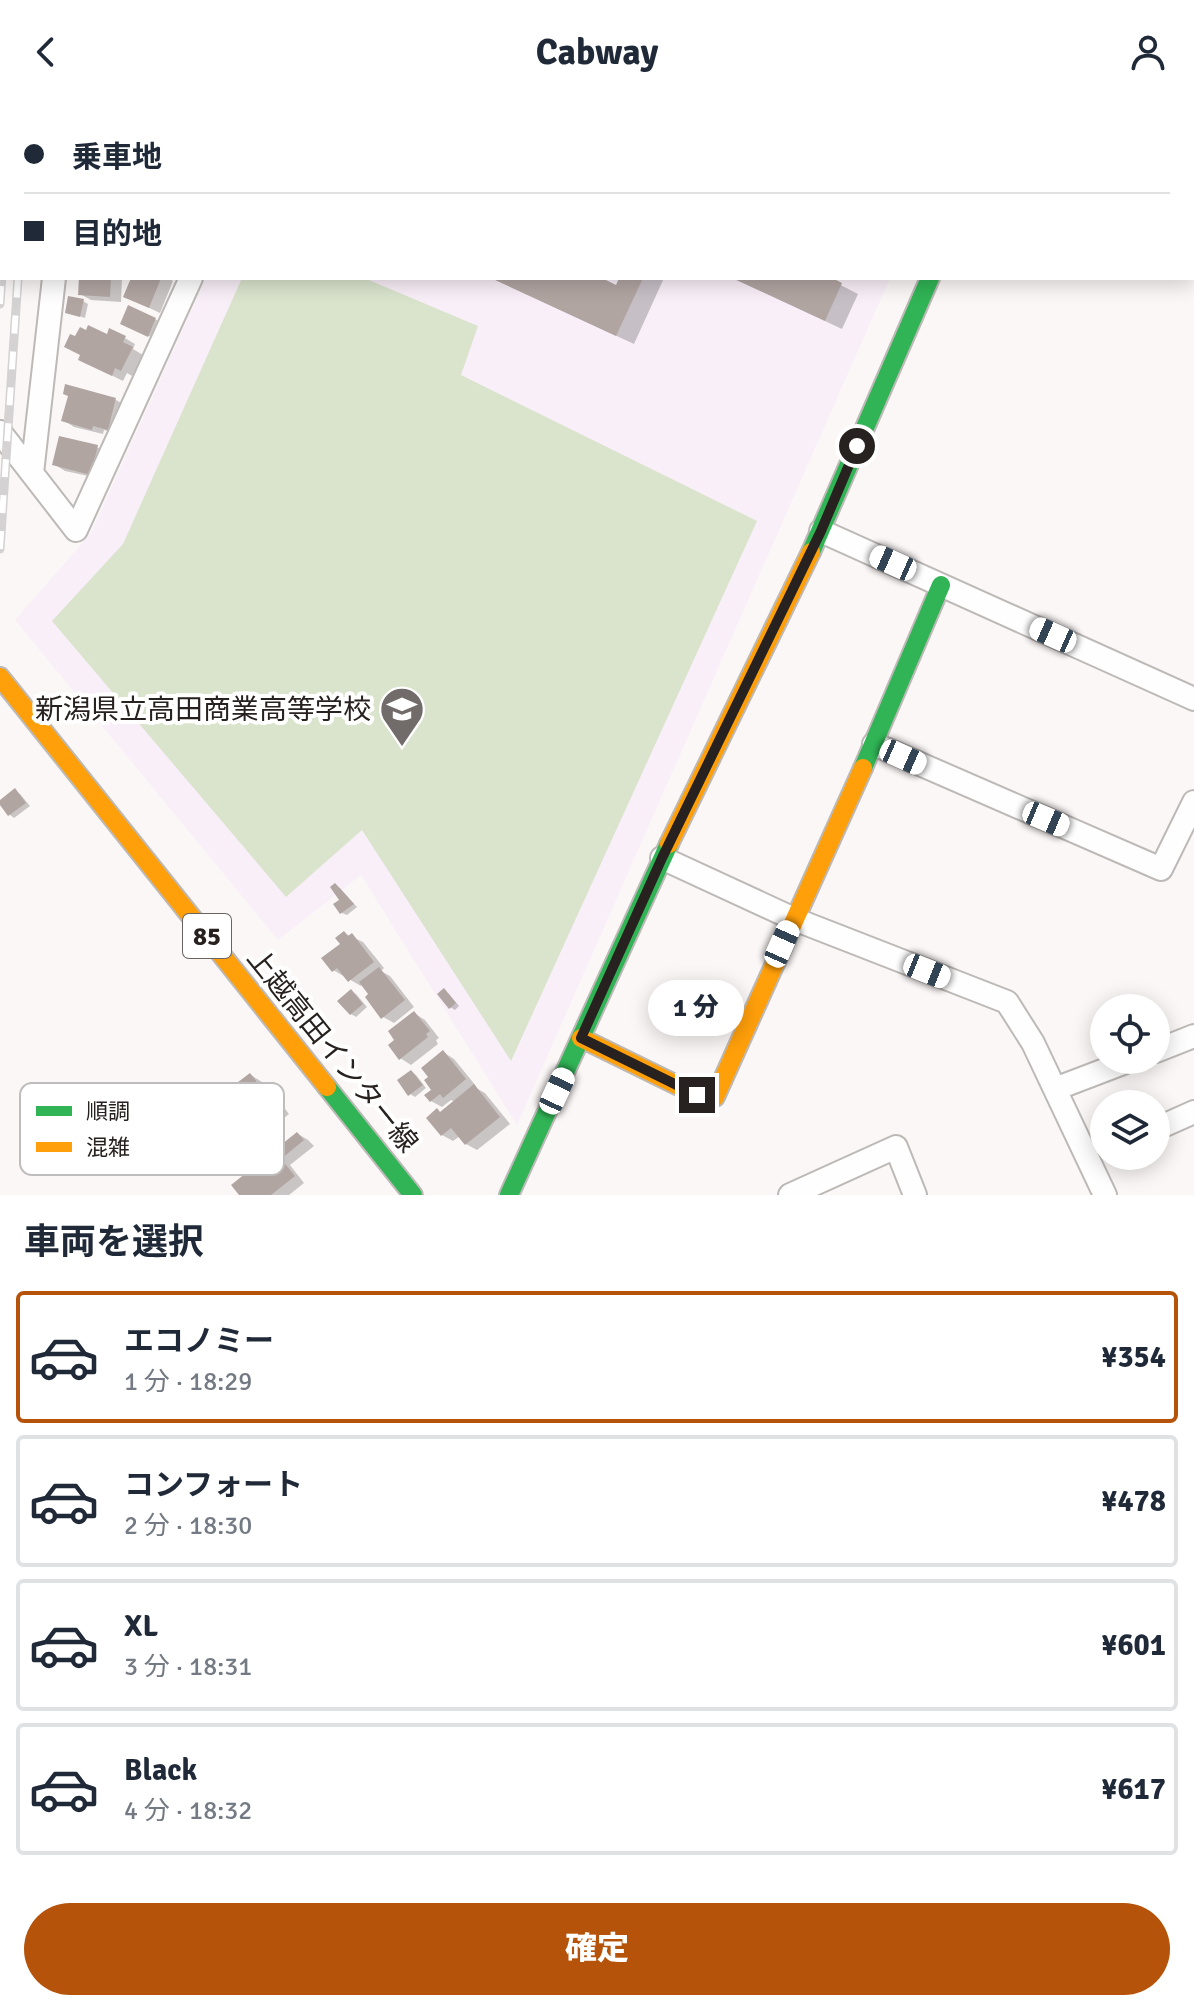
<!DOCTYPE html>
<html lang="ja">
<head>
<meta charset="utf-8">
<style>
  :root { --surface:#fff; --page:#f6f6f7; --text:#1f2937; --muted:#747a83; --line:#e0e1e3; --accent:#b45309 }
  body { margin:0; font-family:Signika,"Noto Sans JP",sans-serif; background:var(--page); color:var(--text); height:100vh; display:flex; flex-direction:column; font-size:30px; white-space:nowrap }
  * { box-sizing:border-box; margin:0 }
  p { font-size:26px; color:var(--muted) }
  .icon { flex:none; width:44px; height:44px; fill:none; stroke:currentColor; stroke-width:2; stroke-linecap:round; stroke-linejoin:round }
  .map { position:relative; height:1091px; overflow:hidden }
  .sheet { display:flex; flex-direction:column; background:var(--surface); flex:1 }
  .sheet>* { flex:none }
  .hud { position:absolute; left:0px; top:0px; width:1194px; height:176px; box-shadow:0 4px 20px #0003; display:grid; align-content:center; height:176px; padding:0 24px; background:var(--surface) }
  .buttons { position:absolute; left:1090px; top:890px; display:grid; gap:16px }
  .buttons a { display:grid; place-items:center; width:80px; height:80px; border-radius:50%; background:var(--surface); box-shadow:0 4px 20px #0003; font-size:40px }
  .end { position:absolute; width:36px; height:36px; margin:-18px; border:10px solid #27211f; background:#fff; box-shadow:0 0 0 4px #fff }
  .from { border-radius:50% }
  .bubble { position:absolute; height:56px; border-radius:28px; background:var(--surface); box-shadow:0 4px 20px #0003; font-size:26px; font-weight:800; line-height:56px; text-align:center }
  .car { position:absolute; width:24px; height:48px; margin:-24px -12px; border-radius:10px; box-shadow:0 0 6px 2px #0007; background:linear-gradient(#fff 24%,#345 0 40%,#fff 0 76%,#345 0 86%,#fff 0) }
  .hud b { display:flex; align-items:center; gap:28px; height:76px; font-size:30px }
  .hud b+b { border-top:2px solid var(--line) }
  .hud i { width:20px; height:20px; background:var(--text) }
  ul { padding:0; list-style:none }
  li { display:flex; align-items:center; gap:24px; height:132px; margin:0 16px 12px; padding:0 8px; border:4px solid var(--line); border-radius:8px }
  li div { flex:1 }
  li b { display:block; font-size:30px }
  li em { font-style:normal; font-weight:800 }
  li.on { border-color:var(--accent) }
  li>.icon { width:72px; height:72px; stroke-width:1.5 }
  h2 { padding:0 24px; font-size:36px; line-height:96px }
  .primary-button { display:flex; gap:16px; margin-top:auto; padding:16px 24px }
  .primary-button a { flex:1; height:92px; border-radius:48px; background:var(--accent); color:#fff; font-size:32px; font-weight:800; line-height:92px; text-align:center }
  header { display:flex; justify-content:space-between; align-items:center; height:104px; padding:0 24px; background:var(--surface); font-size:36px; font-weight:800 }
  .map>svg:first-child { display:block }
  .education { fill:#f9eff8 }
  .green { fill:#dae4cd }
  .shadow { fill:#0003 }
  .building { fill:#b1a5a2 }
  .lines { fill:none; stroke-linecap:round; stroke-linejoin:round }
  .street-casing { stroke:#bdb9b7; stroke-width:26 }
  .fast-casing { stroke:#bdb9b7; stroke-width:22 }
  .slow-casing { stroke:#bdb9b7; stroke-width:22 }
  .street { stroke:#fefefe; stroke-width:22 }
  .fast { stroke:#30b455; stroke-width:18 }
  .slow { stroke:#ff9f0a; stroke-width:18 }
  .rail-casing { stroke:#d4d2d2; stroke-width:9 }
  .rail { stroke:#fff; stroke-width:6; stroke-dasharray:18; stroke-linecap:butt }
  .route { stroke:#27211f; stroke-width:10 }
  .labels { text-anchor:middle; stroke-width:8; stroke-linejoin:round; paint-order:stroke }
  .shield { fill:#fff; stroke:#686462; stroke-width:2 }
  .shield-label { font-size:26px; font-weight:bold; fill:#27211f }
  .poi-label { font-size:28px; fill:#27211f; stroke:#fff; text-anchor:end }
  .street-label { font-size:28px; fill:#27211f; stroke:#fff }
  .key { fill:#fff; stroke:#bebcbc; stroke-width:2 }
  .key-label { font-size:22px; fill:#27211f }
</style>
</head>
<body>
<header><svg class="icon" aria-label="back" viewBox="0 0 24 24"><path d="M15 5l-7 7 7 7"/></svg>Cabway<svg class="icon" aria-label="person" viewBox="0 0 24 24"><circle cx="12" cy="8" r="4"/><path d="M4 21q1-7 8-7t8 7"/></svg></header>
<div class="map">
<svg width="1194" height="1091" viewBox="0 0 1194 1091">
  <rect width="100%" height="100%" fill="#fbf7f6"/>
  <path class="education" d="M284 0H967L966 2H284Z
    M206 174H890L517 1021 361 771 278 836 15 516 91 429Z"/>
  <path class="green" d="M242 174H364L478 222 461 271 757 417 511 957 362 726 286 793 52 517 123 440Z"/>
  <path class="shadow" d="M83 0H148V2H83Z
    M395 0H460L465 2H394Z
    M648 0H758L762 2H653Z
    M81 174H122L121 198 91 196 80 190Z
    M133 174H168L173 177 160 209 126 193Z
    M491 174H597L617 183 622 174H664L634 240Z
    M733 174H827L858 190 842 225Z
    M83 197 88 200 85 214 67 208Z
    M155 215 160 218 153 234 127 222Z
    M107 233 125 234 135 240 133 245 143 251 132 272 127 269 123 277 91 261Z
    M67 282 116 296 127 302 119 330 104 326 103 330 74 323 63 316 70 292Z
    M97 343 108 350 102 375 65 367 54 360Z
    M15 687 20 690 30 702 14 714 10 711 0 698Z
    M335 781 340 784 357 803 347 811 342 809V796Z
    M344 829 363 838 384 864 381 867 390 872 414 903 394 919 383 913 371 890 363 880 361 882 333 866 343 840Z
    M444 887 449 890 459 902 455 906 450 903Z
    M352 888 356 890 367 903 356 913 351 910Z
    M414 909 425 916 439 934 436 936 438 940 411 961 400 954Z
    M443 948 454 955 476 982 474 983 485 989 510 1020 477 1046 466 1040 460 1032 453 1037 442 1031V1009L455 998 451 996 442 1003 431 997Z
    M412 968 416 971 426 984 415 993 410 990Z
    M251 971 267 981 289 1010 269 1026 272 1029 262 1037 256 1033 238 1047 221 1038Z
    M298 1030 308 1036 314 1042 290 1061 304 1079 289 1091H240Z"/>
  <path class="building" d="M79 174H111L110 193 78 191Z
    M131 174H161L149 204 123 193Z
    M491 174H602L616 181 619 174H643L616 232Z
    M732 174H832L842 179 825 217Z
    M68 192 84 195 80 213 65 209Z
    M128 201 156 214 148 233 120 220Z
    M88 221 107 230 109 224 126 232 123 238 133 243 121 267 115 264 112 272 78 256 80 251 64 243 70 230 75 232 80 223 86 226Z
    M65 280 116 294 108 326 93 322 92 326 61 317 68 292 63 290Z
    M59 332 98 341 91 371 52 361Z
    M15 684 26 699 8 712 0 701V696Z
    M335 779 354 800 340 810 333 800 339 796 330 783Z
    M344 827 348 832 352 829 374 858 348 878 337 864 332 868 321 854 340 840 335 834Z
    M379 863 405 896 381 915 365 893 368 890 359 878Z
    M444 884 456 899 449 905 437 890Z
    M351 885 363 900 350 911 337 897Z
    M414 907 430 927 426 930 428 933 399 956 388 941 394 936 388 927Z
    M443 946 466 975 443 994 440 990 430 998 424 991 431 986 424 976 428 973 421 964Z
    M411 966 423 981 408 992 397 976Z
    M250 969 274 1000 254 1016 256 1019 244 1029 240 1024 220 1039 197 1009Z
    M474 980 500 1013 465 1041 451 1024 441 1032 426 1014 437 1004 440 1008Z
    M297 1028 304 1036 281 1055 295 1072 271 1091H239L231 1081Z"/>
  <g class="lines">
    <g class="street-casing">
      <path id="street" d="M70 2V0
        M269 2 270 0
        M1004 2 1005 0
        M0 328 76 426 191 174
        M32 369 54 174
        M821 427 1194 595
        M874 640 1161 765 1194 698
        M662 754 794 815 1007 898 1033 939 1105 1091
        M1156 947 1194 932
        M1055 985 1131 956
        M1156 1025 1194 1008
        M790 1091 896 1043 915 1091"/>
    </g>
    <g class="fast-casing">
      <path id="fast" d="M811 448 930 174
        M863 664 941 481
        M327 983 413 1091
        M509 1091 669 740"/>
    </g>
    <g class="slow-casing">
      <path id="slow" d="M0 573 327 983
        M669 740 811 448
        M581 934 697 991 715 993 863 664"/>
    </g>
    <use href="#street" class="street"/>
    <use href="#fast" class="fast"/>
    <use href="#slow" class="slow"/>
    <g class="rail-casing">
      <path id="rail" d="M13 2V0
        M29 2V0
        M0 200 2 170
        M0 445 18 174"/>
    </g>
    <use href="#rail" class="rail"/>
  </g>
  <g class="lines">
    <path class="route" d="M697 991 581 934 662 754 821 427 857 342"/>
  </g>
  <defs>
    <g id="school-pin" transform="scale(2.3)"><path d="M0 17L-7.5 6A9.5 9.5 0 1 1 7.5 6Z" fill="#716c6a" stroke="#fff"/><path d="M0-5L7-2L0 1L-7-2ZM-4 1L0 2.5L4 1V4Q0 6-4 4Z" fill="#fff"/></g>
  </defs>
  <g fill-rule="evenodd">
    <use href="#school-pin" x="402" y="605"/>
  </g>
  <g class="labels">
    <rect class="shield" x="183" y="810" width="48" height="44" rx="6"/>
    <g class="shield-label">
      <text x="207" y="841">85</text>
    </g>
    <g class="poi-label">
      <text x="371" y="615">新潟県立高田商業高等学校</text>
    </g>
    <g class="street-label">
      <text transform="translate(333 946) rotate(51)" y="10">上越高田インター線</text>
    </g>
  </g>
  <rect x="20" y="979" width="264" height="92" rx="12" class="key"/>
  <rect x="36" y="1002" width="36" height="10" fill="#30b455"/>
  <rect x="36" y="1038" width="36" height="10" fill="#ff9f0a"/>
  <g class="key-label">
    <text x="86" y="1015">順調</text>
    <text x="86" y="1051">混雑</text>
  </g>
</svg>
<div class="buttons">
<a><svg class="icon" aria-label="locate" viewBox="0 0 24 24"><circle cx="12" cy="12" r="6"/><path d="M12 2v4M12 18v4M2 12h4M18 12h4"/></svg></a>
<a><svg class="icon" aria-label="layers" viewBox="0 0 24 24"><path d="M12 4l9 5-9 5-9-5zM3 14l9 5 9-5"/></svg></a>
</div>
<i class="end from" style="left:857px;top:342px"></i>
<i class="end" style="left:697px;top:991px"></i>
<div class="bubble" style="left:648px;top:876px;width:96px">1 分</div>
<i class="car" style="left:893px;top:459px;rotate:294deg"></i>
<i class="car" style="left:1053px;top:531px;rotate:294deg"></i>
<i class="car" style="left:903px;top:653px;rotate:114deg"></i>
<i class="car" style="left:1046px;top:715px;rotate:113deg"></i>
<i class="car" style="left:782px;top:840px;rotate:24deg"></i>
<i class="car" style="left:927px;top:867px;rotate:112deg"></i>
<i class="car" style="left:557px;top:987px;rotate:25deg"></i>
<div class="hud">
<b><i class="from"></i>乗車地</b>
<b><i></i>目的地</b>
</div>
</div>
<section class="sheet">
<h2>車両を選択</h2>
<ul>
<li class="on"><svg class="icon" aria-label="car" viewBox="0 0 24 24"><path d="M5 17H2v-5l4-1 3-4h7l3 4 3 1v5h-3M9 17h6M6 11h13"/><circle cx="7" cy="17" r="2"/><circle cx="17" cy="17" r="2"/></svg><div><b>エコノミー</b><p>1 分 · 18:29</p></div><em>¥354</em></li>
<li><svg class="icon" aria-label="car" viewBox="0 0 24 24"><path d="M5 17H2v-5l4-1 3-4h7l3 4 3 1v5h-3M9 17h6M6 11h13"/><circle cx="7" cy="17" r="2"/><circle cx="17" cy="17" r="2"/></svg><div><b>コンフォート</b><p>2 分 · 18:30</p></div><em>¥478</em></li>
<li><svg class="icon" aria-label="car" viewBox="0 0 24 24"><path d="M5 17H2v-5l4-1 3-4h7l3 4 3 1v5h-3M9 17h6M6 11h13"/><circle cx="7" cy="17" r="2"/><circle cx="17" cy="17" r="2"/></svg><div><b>XL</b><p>3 分 · 18:31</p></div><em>¥601</em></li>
<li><svg class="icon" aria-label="car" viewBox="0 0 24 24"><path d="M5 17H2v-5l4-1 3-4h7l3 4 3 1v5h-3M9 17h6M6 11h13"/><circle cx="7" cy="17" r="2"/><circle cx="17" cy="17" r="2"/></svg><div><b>Black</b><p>4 分 · 18:32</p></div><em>¥617</em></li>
</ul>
<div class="primary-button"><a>確定</a></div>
</section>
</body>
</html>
